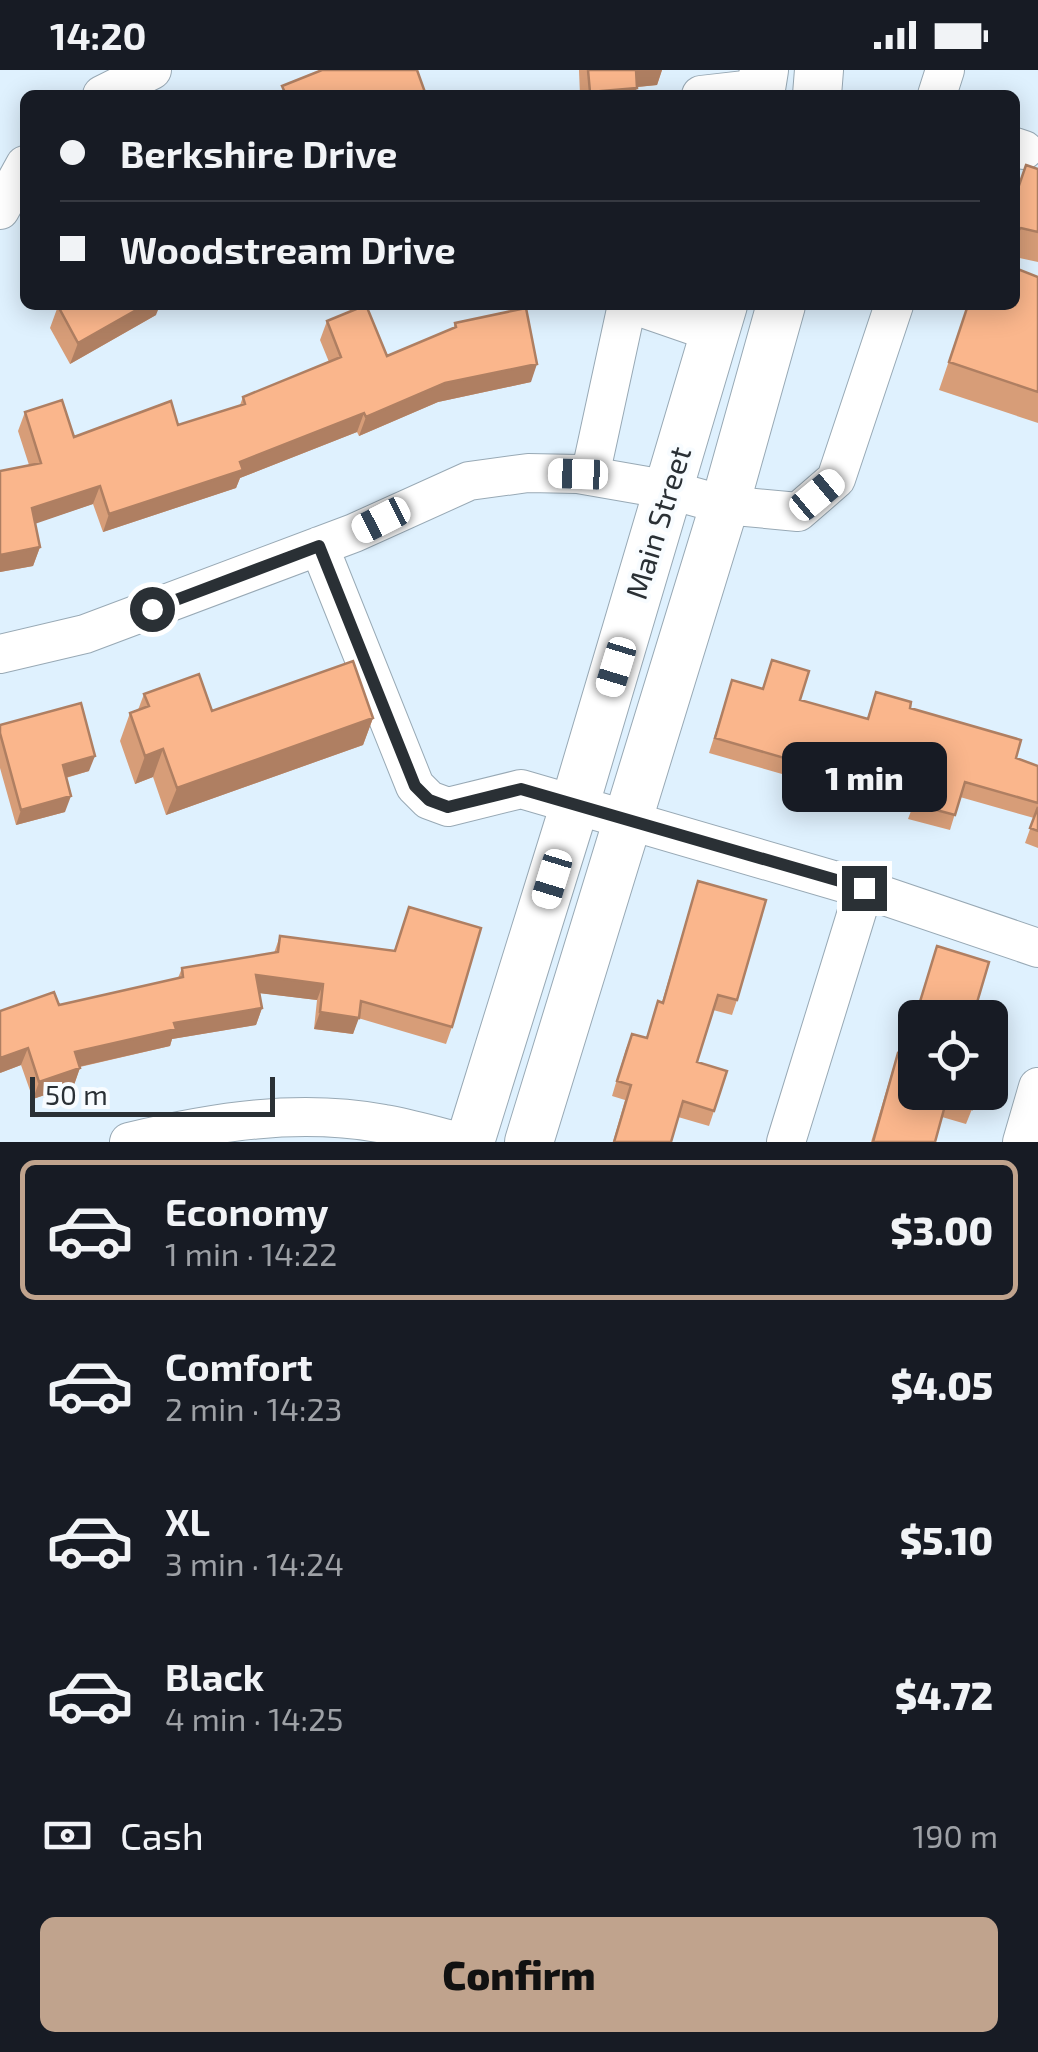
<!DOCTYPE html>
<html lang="en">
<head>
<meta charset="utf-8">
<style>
  :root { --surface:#171b24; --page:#242831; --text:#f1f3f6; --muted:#9ea1a6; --line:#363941; --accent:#c0a38d }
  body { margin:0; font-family:"Exo 2",sans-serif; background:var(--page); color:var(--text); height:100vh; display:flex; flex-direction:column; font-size:38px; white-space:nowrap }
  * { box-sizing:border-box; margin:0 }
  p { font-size:32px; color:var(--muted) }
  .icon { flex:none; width:55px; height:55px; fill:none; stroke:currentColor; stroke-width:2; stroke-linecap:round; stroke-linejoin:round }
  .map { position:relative; height:1072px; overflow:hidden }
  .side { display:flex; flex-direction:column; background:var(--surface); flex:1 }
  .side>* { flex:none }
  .banner { position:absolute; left:20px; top:20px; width:1000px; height:220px; border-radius:15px; box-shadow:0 5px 25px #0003; display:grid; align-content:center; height:220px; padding:0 40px; background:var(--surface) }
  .buttons { position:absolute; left:898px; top:930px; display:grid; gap:20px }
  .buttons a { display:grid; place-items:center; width:110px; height:110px; border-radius:15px; background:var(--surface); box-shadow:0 5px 25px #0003; font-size:50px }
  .scale { position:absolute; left:30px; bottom:25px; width:245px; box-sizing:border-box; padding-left:10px; border:5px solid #2a3035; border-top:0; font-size:28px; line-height:35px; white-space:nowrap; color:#2a3035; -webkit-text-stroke:8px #f8fcff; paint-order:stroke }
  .end { position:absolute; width:45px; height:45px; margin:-22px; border:12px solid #2a3035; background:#fff; box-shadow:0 0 0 5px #fff }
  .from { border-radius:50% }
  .bubble { position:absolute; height:70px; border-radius:15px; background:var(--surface); box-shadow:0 5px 25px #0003; font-size:32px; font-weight:800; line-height:70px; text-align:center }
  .car { position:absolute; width:30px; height:60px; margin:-30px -15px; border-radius:12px; box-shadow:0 0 8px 2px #0007; background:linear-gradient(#fff 24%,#345 0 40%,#fff 0 76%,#345 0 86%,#fff 0) }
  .banner b { display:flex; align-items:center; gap:35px; height:95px; font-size:38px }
  .banner b+b { border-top:2px solid var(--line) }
  .banner i { width:25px; height:25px; background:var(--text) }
  ul { padding:18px 0 0; list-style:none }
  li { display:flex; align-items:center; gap:30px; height:140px; margin:0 20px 15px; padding:0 20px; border:5px solid transparent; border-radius:15px }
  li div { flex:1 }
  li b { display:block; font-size:38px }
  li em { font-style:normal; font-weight:800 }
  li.current { border-color:var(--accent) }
  li>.icon { width:90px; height:90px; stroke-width:1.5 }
  .pay { display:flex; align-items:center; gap:25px; height:110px; padding:0 40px; font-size:38px }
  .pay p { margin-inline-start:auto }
  .cta { display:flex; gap:20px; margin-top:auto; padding:20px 40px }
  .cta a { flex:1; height:115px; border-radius:15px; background:var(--accent); color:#111; font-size:40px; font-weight:800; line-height:115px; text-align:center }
  .status { display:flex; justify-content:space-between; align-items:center; height:70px; padding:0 50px; background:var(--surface); direction:ltr }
  .status svg { height:28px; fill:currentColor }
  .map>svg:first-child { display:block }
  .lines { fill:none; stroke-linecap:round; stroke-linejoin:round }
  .minor-casing { stroke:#98a9b5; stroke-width:40 }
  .major-casing { stroke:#98a9b5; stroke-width:50 }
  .minor { stroke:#fff; stroke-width:38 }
  .major { stroke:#fff; stroke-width:48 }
  .wall { fill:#d79d78 }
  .shaded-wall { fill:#af7f62 }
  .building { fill:#fab68c; stroke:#af7f62; stroke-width:2.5 }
  .route { stroke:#2a3035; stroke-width:12 }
  .labels { text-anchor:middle; stroke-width:8; stroke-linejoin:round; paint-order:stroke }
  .street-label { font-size:30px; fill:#2a3035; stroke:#f8fcff }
</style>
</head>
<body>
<div class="status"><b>14:20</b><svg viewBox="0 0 49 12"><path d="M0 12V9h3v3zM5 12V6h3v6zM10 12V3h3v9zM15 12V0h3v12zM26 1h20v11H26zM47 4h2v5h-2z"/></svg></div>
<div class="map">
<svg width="1038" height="1072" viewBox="0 0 1038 1072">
  <rect width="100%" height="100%" fill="#dff1fe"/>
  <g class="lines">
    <g class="minor-casing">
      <path id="minor" d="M102 25 152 0
        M701 25 762 18
        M937 25 945 0
        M1015 77 1024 80
        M0 140 25 95
        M634 235 715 263
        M590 406 627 235
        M319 476 415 716 429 730 448 737 521 719 864 819 1038 878
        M0 584 85 564 354 463 469 411 528 403 578 404 670 420 724 435 798 442 836 409 894 235
        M129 1072C213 1052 298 1038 384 1054 409 1058 435 1066 460 1072
        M786 1072 864 819
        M1022 1072 1038 1017"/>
    </g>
    <g class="major-casing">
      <path id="major" d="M760 25 764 0
        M817 25 819 0
        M470 1072 575 734 723 235
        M529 1072 730 417 781 235"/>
    </g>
    <use href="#minor" class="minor"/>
    <use href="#major" class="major"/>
  </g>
  <path class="wall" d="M579 0H662L657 15 637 17 634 25H580Z
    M1026 95 1038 99V192L1015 187V124Z
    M1035 207H1038V353L939 320 968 235Z
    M58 236 156 245 70 294 50 258Z
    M327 251 387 286 453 259 455 253 531 312 438 332 359 366 357 362 240 408 236 418 103 462 93 434 35 453 40 477 33 496 0 502V401L29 395 18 361 25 342 74 367 178 355 240 335 243 327 329 292 320 270Z
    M772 590 800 630 867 649 876 622 1016 688 1038 696V778L1025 773 1034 748 960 727 950 760 908 749 911 741 709 683 732 610 762 619Z
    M144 624 212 641 373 648 363 675 166 745 153 707 135 714 120 671 130 643 138 640Z
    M0 655 89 701 66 708 65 742 16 755 0 698Z
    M698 811 737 930 732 945 713 940 697 992 714 1041 709 1056 678 1047 671 1072H613L625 1030 612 1026 626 979 632 964 646 968 662 932Z
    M409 837 452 957 446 974 358 948 353 964 314 959 317 930 260 923 262 938 256 955 172 969 170 976 80 997 74 1015 33 1029 21 995 0 1003 59 935 178 908 182 898 274 883 280 866 394 881Z
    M937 876 973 946 972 1039 966 1054 942 1047 935 1072H871L893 998 898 983 903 984Z"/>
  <path class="shaded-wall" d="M634 0H662L657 15 627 18Z
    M637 18 634 25H588L590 22Z
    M1021 158 1015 175V161Z
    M145 235H160L156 245 70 294 78 273Z
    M537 294 531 312 438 332 359 366 366 347 445 313Z
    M364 343 357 362 240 408 236 418 103 462 109 444Z
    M100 416 93 434 26 457 32 438Z
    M40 477 33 496 0 502V485Z
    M373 648 363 675 166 745 177 718Z
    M163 679 153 707 135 714 145 686Z
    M95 686 89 701 57 710 63 695Z
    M71 726 65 742 16 755 21 740Z
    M256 905 323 914 317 930 250 922Z
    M262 938 256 955 172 969 170 976 69 999 75 982 174 953Z
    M320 942 359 948 353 964 314 959Z
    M28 978 21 995 0 1003V988Z
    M80 998 74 1015 33 1029 39 1012Z"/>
  <path class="building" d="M322 0H417L426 25H286L282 16Z
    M588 0H636L637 18 590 22Z
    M1026 95 1038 99V162L1021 158 1015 161V127Z
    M1015 198 1038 207V322L949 292 968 235H1015Z
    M60 235H145L78 273 58 236Z
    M366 235 387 286 456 257 455 253 526 238 537 294 445 313 366 347 364 343 240 392 243 400 109 444 100 416 32 438 40 477 0 485V401L41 393 25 342 62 330 74 367 171 331 178 355 245 334 243 327 341 287 327 251Z
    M772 590 809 601 800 630 868 649 876 622 911 632 910 638 1021 670 1016 688 1038 696V733L965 712 955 745 914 734 916 726 715 668 732 610 763 619Z
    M353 591 373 648 177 718 163 679 145 686 130 643 149 636 144 624 199 604 212 641Z
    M81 633 95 686 63 695 71 726 21 740 0 663V655Z
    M1038 737V761L1030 758Z
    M698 811 766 830 737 930 718 925 697 992 727 1001 714 1041 683 1031 671 1072H614L631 1015 617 1011 632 964 647 968 658 931 663 933Z
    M409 837 481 858 452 957 361 931 359 948 320 942 323 914 256 905 262 938 174 953 176 959 75 982 80 998 39 1012 28 978 0 988V941L54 922 59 935 183 907 182 898 278 882 280 866 395 881Z
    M937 876 989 892 973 946 979 948H915Z
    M915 949V1022H977L972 1039 946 1032 935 1072H873L898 983 904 984Z
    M990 951 1004 955 992 994H990Z"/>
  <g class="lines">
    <path class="route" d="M152 539 319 476 415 716 429 730 448 737 521 719 864 818"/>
  </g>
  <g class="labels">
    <g class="street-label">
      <text transform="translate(659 453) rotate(-73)" y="10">Main Street</text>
    </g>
  </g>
</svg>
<div class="buttons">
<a><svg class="icon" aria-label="locate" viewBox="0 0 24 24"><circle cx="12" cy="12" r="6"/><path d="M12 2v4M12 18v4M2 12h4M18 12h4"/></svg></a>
</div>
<div class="scale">50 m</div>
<i class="end from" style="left:152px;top:539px"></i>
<i class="end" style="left:864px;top:818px"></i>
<div class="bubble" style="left:782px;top:672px;width:165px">1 min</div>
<i class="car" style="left:578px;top:404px;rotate:272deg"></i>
<i class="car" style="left:817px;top:425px;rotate:50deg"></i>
<i class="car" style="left:381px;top:450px;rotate:243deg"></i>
<i class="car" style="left:616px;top:597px;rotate:197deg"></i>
<i class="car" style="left:552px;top:809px;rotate:197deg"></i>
<div class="banner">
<b><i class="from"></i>Berkshire Drive</b>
<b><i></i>Woodstream Drive</b>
</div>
</div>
<section class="side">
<ul>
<li class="current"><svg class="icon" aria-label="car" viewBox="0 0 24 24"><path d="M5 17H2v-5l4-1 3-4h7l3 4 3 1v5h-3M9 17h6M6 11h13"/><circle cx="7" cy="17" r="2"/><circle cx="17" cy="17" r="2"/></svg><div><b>Economy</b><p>1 min · 14:22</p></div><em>$3.00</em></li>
<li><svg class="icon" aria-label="car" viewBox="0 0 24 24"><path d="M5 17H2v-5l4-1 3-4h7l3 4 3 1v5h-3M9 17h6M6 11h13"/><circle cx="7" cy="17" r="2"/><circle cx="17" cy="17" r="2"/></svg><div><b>Comfort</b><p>2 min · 14:23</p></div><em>$4.05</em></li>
<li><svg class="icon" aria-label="car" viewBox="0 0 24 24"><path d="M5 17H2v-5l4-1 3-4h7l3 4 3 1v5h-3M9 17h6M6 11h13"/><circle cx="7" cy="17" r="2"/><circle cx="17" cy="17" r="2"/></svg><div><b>XL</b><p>3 min · 14:24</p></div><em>$5.10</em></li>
<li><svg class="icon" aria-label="car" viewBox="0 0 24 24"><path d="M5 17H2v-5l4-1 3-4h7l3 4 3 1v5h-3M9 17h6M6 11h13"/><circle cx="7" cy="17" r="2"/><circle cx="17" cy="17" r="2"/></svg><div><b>Black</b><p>4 min · 14:25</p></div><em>$4.72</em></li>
</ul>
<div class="pay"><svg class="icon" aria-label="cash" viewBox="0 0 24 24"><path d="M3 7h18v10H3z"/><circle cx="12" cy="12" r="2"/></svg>Cash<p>190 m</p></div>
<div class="cta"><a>Confirm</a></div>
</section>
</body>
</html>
